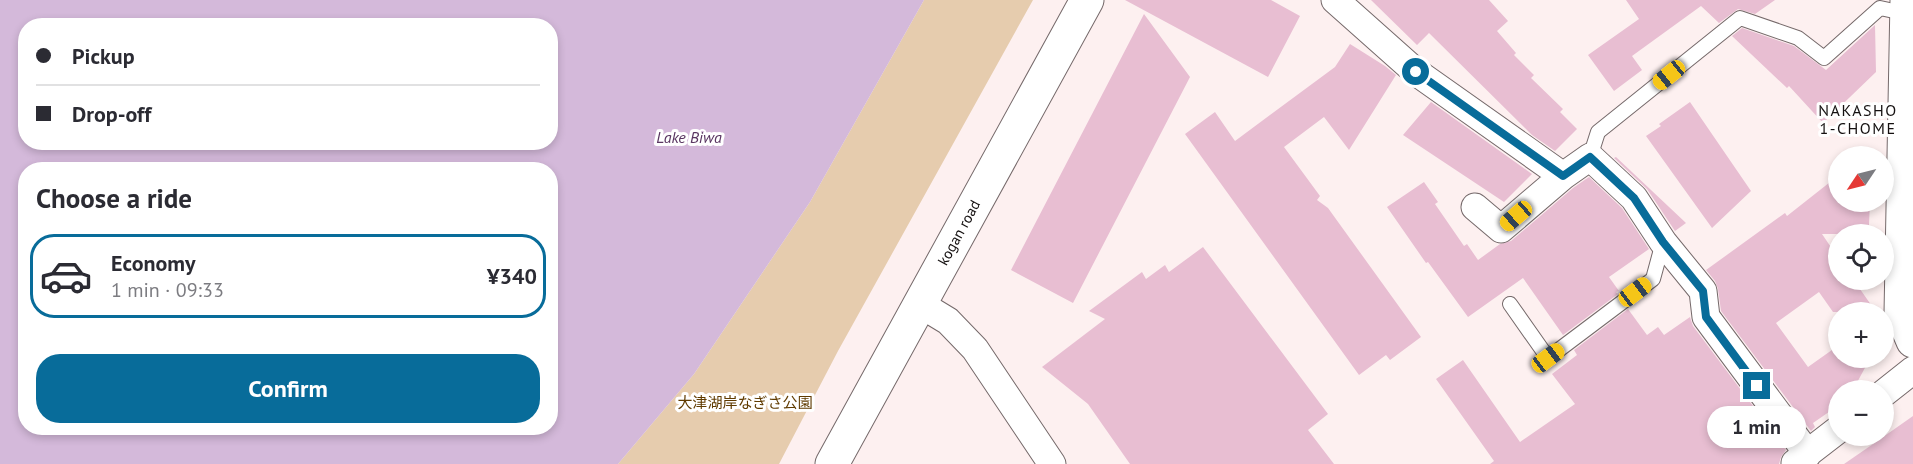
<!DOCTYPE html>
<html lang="en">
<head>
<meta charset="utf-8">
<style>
  :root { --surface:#fff; --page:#f7f7f7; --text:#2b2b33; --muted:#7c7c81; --line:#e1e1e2; --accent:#086c9a }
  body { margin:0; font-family:"PT Sans","Noto Sans JP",sans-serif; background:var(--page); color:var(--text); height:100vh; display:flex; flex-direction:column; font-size:22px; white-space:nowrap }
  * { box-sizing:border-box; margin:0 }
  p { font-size:20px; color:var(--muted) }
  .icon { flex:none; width:33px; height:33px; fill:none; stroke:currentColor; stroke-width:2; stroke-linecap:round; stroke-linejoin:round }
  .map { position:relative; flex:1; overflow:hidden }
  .panel { position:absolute; left:18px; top:162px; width:540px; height:273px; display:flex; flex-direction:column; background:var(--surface); border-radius:24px; box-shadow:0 3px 9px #0003 }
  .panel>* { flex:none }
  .banner { position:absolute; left:18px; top:18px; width:540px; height:132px; border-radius:24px; box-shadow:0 3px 9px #0003; display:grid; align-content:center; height:132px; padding:0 18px; background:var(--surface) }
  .needle { width:39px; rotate:235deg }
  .controls { position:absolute; left:1828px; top:146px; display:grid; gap:12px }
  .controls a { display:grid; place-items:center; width:66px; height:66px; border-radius:50%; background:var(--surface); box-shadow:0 3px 9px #0003; font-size:30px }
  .end { position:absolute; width:27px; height:27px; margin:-14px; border:8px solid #086c9a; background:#fff; box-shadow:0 0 0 3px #fff }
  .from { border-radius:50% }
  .bubble { position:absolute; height:42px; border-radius:21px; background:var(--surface); box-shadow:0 3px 9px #0003; font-size:20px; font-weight:700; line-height:42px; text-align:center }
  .car { position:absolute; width:18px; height:36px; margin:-18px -9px; border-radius:8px; box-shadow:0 0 4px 2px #0007; background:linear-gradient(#f5c518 24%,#345 0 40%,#f5c518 0 76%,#345 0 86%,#f5c518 0) }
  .banner b { display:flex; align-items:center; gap:21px; height:57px; font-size:22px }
  .banner b+b { border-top:2px solid var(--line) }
  .banner i { width:15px; height:15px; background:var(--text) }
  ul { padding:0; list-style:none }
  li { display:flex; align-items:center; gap:18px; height:84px; margin:0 12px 9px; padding:0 6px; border:3px solid transparent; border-radius:24px }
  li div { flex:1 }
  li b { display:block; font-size:22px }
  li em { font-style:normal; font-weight:700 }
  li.current { border-color:var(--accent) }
  li>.icon { width:54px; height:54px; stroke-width:1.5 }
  h2 { padding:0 18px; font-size:27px; line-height:72px }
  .cta { display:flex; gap:12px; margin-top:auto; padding:12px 18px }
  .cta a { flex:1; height:69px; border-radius:24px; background:var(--accent); color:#fff; font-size:24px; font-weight:700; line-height:69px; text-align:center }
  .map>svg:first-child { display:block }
  .green { fill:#e6ccae }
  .water { fill:#d4b9da; fill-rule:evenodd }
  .building { fill:#e8bed2 }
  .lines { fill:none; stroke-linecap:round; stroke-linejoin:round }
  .lane-casing { stroke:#75696a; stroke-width:16 }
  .street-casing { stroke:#75696a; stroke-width:29 }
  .secondary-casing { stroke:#75696a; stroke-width:35 }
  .lane { stroke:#fff; stroke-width:14 }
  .street { stroke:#fff; stroke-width:27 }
  .secondary { stroke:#fff; stroke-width:33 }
  .route { stroke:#086c9a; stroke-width:8 }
  .labels { text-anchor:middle; stroke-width:6; stroke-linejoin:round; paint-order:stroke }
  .street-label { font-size:15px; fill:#151111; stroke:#fff }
  .park-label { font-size:15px; fill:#603b00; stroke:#fff }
  .neighbourhood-label { font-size:16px; letter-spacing:1.5px; fill:#151111; stroke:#fff }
  .water-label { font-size:16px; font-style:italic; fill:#593561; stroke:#fff }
</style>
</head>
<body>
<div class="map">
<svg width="1913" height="464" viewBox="0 0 1913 464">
  <rect width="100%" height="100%" fill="#fdf0f0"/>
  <path class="green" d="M924 0H1033L838 351 779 464H618L694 374 810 202Z"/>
  <path class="water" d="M0 0H924L810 202 694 374 618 464H0ZM26 26H550V142H26ZM26 170H550V428H26Z"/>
  <path class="building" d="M1125 0H1271L1300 16 1268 77Z
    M1371 0H1489L1508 21 1497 31 1516 53 1514 55 1534 75 1531 78 1563 109 1560 112 1577 129 1555 151 1532 135 1429 33 1417 45Z
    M1626 0H1775L1755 14 1738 9 1719 23 1701 6 1632 56 1642 70 1614 91 1588 55 1639 19Z
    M1144 14 1190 77 1073 303 1011 270Z
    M1875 25 1876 72 1823 123 1789 86 1787 88 1732 36 1742 28 1794 46 1826 70Z
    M1350 44 1385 66 1396 75 1349 150 1324 117 1284 147 1320 196 1317 200 1328 208 1421 337 1390 360 1386 355 1359 375 1185 134 1215 112 1235 141 1335 67Z
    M1431 102 1532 174 1504 202 1403 135Z
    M1690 102 1751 191 1712 228 1646 136 1661 126 1659 124Z
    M1616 157 1686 223 1675 231 1647 189 1614 158Z
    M1839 175V201H1870L1869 225 1856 234H1822L1839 259V279H1853L1876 312H1833L1819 292 1776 323 1808 367 1839 345V357H1862L1867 364 1853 390H1839V405L1813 423 1815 427 1811 431 1721 311 1718 289 1715 281 1706 270 1785 213 1787 216Z
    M1589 177 1622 208 1649 249 1609 277 1619 291 1616 292 1618 294 1563 335 1523 278 1468 317 1428 262 1426 263 1387 207 1424 182 1438 202 1435 204 1464 246 1467 244 1478 260 1500 244 1511 241 1573 188Z
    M1203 247 1328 414 1308 430 1334 464H1130L1088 404 1042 367 1105 319 1089 311 1142 272 1146 279 1165 265 1169 272Z
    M1628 309 1647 335 1658 327 1664 335 1690 317 1693 326 1786 450 1781 457 1779 464H1490L1494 461 1436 379 1463 360 1520 442 1575 404 1552 374 1577 355 1574 350Z
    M1913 416V464H1844L1876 442Z"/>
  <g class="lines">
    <g class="lane-casing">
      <path id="lane" d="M1590 157 1598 132 1740 18 1798 38 1824 58 1880 8 1908 14
        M1510 304 1548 358 1653 279 1663 242"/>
    </g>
    <g class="street-casing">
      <path id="street" d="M1335 0 1416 72 1563 176 1590 157 1634 198 1663 242 1703 291 1706 317 1808 454
        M1475 207 1501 229 1563 176
        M920 304 948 321 975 349 1052 464
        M1884 393 1913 370
        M1795 463 1839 429"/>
    </g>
    <g class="secondary-casing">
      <g id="secondary">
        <path d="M1907 0 1901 313 1913 341"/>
        <path id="s1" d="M832 464 1087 0"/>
      </g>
    </g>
    <use href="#lane" class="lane"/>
    <use href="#street" class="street"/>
    <use href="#secondary" class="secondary"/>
  </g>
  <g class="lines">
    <path class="route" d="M1416 72 1563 176 1590 157 1634 198 1663 242 1703 291 1706 317 1757 386"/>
  </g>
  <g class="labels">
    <g class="street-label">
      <text dy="5" stroke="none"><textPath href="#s1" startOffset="264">kogan road</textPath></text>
    </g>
    <g class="park-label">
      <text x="745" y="408">大津湖岸なぎさ公園</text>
    </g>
    <g class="neighbourhood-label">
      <text x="1858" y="116">NAKASHO<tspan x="1858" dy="18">1-CHOME</tspan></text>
    </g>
    <g class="water-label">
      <text x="689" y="143">Lake Biwa</text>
    </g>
  </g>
</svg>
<div class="controls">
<a><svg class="needle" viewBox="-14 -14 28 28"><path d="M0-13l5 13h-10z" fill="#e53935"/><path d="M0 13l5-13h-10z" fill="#7c7c81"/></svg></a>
<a><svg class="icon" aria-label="locate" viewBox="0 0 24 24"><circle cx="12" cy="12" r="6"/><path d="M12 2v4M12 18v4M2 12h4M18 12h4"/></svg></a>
<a>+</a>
<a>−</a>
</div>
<i class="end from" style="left:1416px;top:72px"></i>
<i class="end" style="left:1757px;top:386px"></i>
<div class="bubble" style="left:1707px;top:406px;width:99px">1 min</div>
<i class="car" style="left:1669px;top:75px;rotate:231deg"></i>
<i class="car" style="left:1516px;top:216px;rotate:229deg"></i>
<i class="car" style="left:1635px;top:292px;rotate:53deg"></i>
<i class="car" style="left:1548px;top:358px;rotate:53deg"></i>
<div class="banner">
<b><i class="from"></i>Pickup</b>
<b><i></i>Drop-off</b>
</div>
<section class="panel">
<h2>Choose a ride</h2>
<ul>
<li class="current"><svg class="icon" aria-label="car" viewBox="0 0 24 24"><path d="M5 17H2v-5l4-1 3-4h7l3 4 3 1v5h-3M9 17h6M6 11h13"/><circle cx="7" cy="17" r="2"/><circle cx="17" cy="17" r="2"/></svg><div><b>Economy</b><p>1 min · 09:33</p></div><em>¥340</em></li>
</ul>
<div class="cta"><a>Confirm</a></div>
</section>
</div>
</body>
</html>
